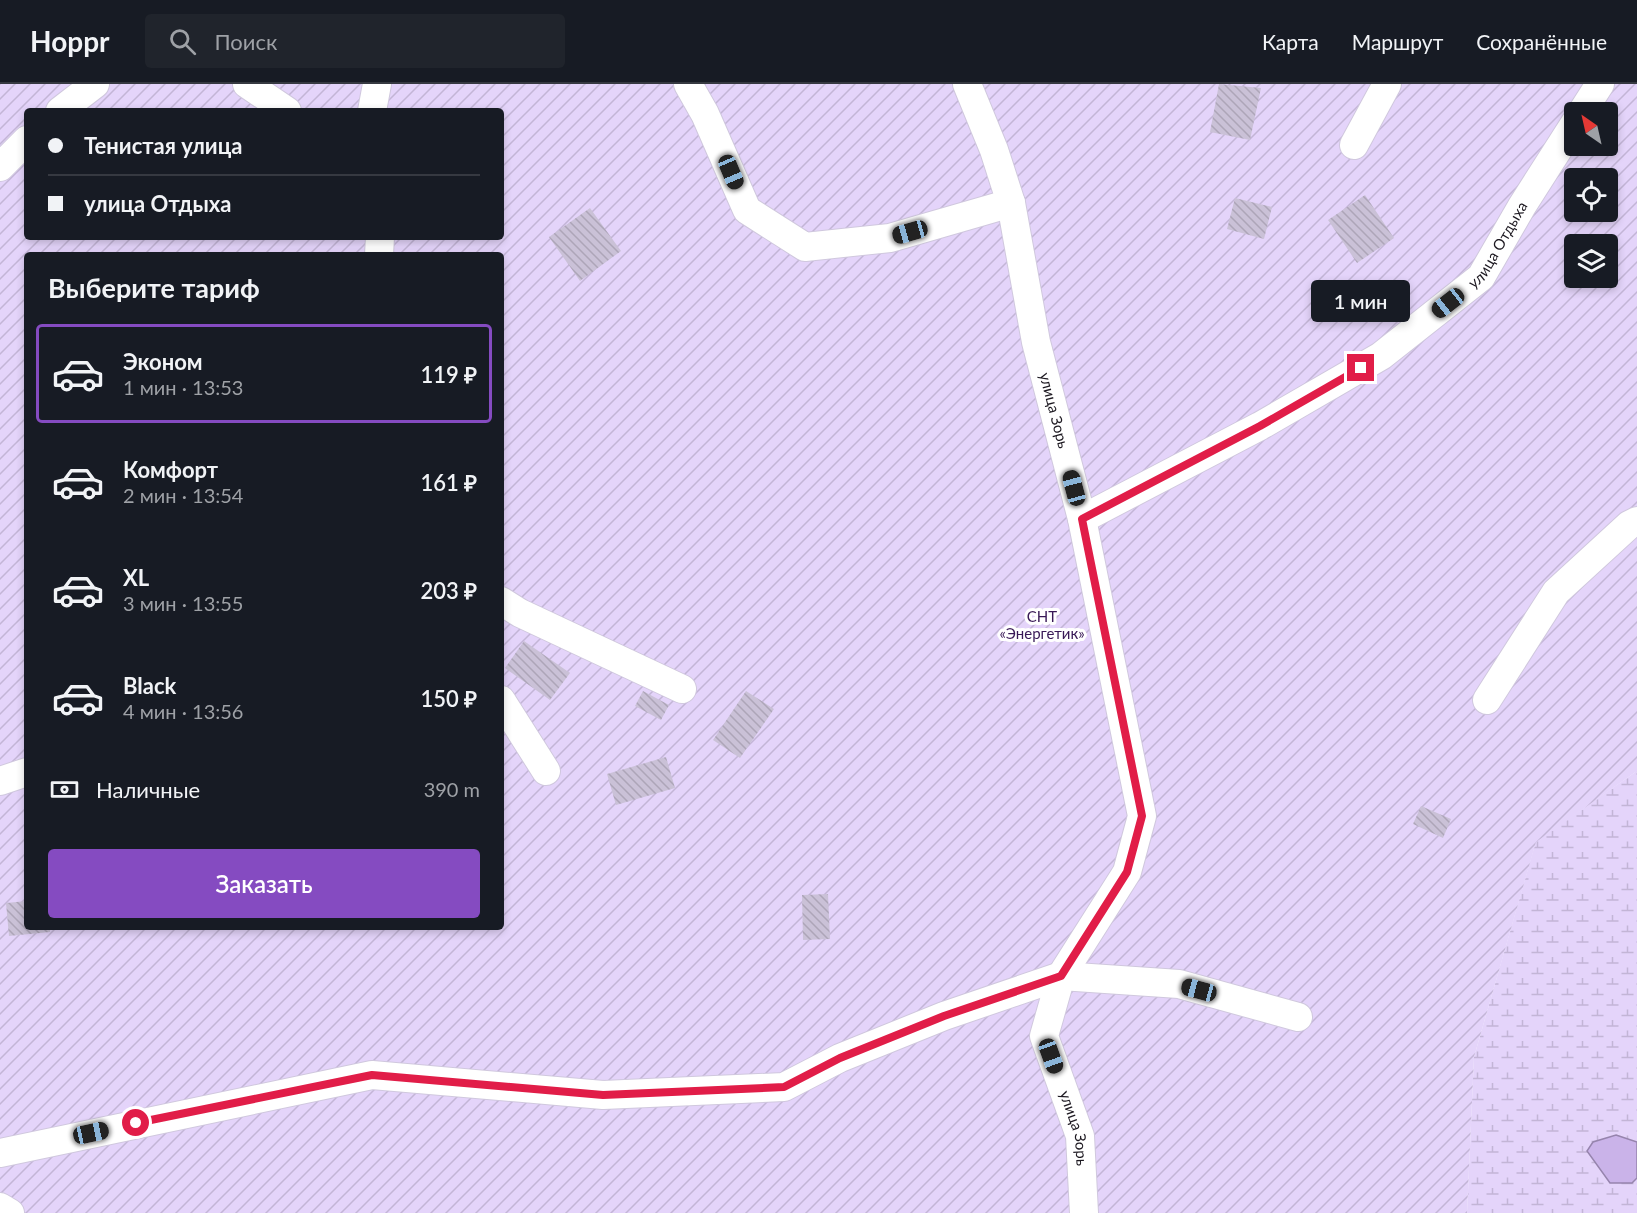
<!DOCTYPE html>
<html lang="ru">
<head>
<meta charset="utf-8">
<style>
  :root { --surface:#171b24; --page:#20242c; --text:#f1f3f6; --muted:#9ea1a6; --line:#363941; --accent:#854bc1 }
  body { margin:0; font-family:Lato,sans-serif; background:var(--page); color:var(--text); height:100vh; display:flex; flex-direction:column; font-size:22px; white-space:nowrap }
  * { box-sizing:border-box; margin:0 }
  p { font-size:20px; color:var(--muted) }
  .icon { flex:none; width:33px; height:33px; fill:none; stroke:currentColor; stroke-width:2; stroke-linecap:round; stroke-linejoin:round }
  .map { position:relative; flex:1; overflow:hidden }
  .drawer { position:absolute; left:24px; top:168px; width:480px; height:678px; display:flex; flex-direction:column; background:var(--surface); border-radius:6px; box-shadow:0 3px 9px #0003 }
  .drawer>* { flex:none }
  .hud { position:absolute; left:24px; top:24px; width:480px; height:132px; border-radius:6px; box-shadow:0 3px 9px #0003; display:grid; align-content:center; height:132px; padding:0 24px; background:var(--surface) }
  .needle { width:39px; rotate:326deg }
  .buttons { position:absolute; left:1564px; top:18px; display:grid; gap:12px }
  .buttons a { display:grid; place-items:center; width:54px; height:54px; border-radius:6px; background:var(--surface); box-shadow:0 3px 9px #0003; font-size:30px }
  .end { position:absolute; width:27px; height:27px; margin:-14px; border:8px solid #e11d48; background:#fff; box-shadow:0 0 0 3px #fff }
  .from { border-radius:50% }
  .bubble { position:absolute; height:42px; border-radius:6px; background:var(--surface); box-shadow:0 3px 9px #0003; font-size:20px; font-weight:600; line-height:42px; text-align:center }
  .car { position:absolute; width:18px; height:36px; margin:-18px -9px; border-radius:8px; box-shadow:0 0 4px 2px #0007; background:linear-gradient(#222 24%,#8ab4d8 0 40%,#222 0 76%,#8ab4d8 0 86%,#222 0) }
  .hud b { display:flex; align-items:center; gap:21px; height:57px; font-size:22px }
  .hud b+b { border-top:2px solid var(--line) }
  .hud i { width:15px; height:15px; background:var(--text) }
  ul { padding:0; list-style:none }
  li { display:flex; align-items:center; gap:18px; height:99px; margin:0 12px 9px; padding:0 12px; border:3px solid transparent; border-radius:6px }
  li div { flex:1 }
  li b { display:block; font-size:22px }
  li em { font-style:normal; font-weight:600 }
  li.on { border-color:var(--accent) }
  li>.icon { width:54px; height:54px; stroke-width:1.5 }
  h2 { padding:0 24px; font-size:27px; line-height:72px }
  .pay { display:flex; align-items:center; gap:15px; height:66px; padding:0 24px; font-size:22px }
  .pay p { margin-inline-start:auto }
  .action { display:flex; gap:12px; margin-top:auto; padding:12px 24px }
  .action a { flex:1; height:69px; border-radius:6px; background:var(--accent); color:#fff; font-size:24px; font-weight:600; line-height:69px; text-align:center }
  header { display:flex; align-items:center; gap:36px; box-sizing:border-box; height:84px; padding:0 30px; background:var(--surface); border-bottom:2px solid var(--line) }
  header strong { font-size:28px }
  nav { display:flex; gap:33px; margin-inline-start:auto; font-size:21px }
  .search { width:420px; height:54px; background:var(--page); display:flex; align-items:center; gap:15px; box-sizing:border-box; padding:0 21px; border-radius:6px; color:var(--muted); font-size:22px }
  .map>svg:first-child { display:block }
  .wetland { fill:url(#wetland-marsh) }
  .garden { fill:url(#garden-furrows); fill-rule:evenodd }
  .water { fill:#cab3e9; stroke:#9684ad; stroke-width:1.5 }
  .building { fill:url(#building-back-hatch) }
  .lines { fill:none; stroke-linecap:round; stroke-linejoin:round }
  .street-casing { stroke:#d0c8de; stroke-width:30 }
  .street { stroke:#fff; stroke-width:28 }
  .route { stroke:#e11d48; stroke-width:8 }
  .labels { text-anchor:middle; stroke-width:6; stroke-linejoin:round; paint-order:stroke }
  .street-label { font-size:15px; fill:#1c1820; stroke:#fff }
  .park-label { font-size:15px; fill:#381856; stroke:#fff }
</style>
</head>
<body>
<header>
<strong>Hoppr</strong>
<div class="search"><svg class="icon" aria-label="search" viewBox="0 0 24 24"><circle cx="10" cy="10" r="6"/><path d="M15 15l6 6"/></svg>Поиск</div>
<nav><a>Карта</a><a>Маршрут</a><a>Сохранённые</a></nav>
</header>
<div class="map">
<svg width="1637" height="1129" viewBox="0 0 1637 1129">
  <defs>
    <pattern id="wetland-marsh" width="20" height="14" patternUnits="userSpaceOnUse" patternTransform="scale(1.5)"><rect width="20" height="14" fill="#e4d4fa"/><path d="M1 5h8M5 5V1M11 12h8M15 12V8" fill="none" stroke="#c3b5d6"/></pattern>
    <pattern id="garden-furrows" width="10" height="10" patternUnits="userSpaceOnUse" patternTransform="scale(1.5)"><rect width="10" height="10" fill="#e4d4fa"/><path d="M-1 1l2-2M0 10L10 0M9 11l2-2" fill="none" stroke="#c3b5d6"/></pattern>
    <pattern id="building-back-hatch" width="6" height="6" patternUnits="userSpaceOnUse" patternTransform="scale(1.5)"><rect width="6" height="6" fill="#cac1d7"/><path d="M-1 5l2 2M0 0l6 6M5-1l2 2" fill="none" stroke="#ada5b8"/></pattern>
  </defs>
  <rect width="100%" height="100%" fill="#f9f5ff"/>
  <path class="wetland" d="M1637 687V1058L1616 1051 1631 1099 1637 1094V1129H1467L1474 973 1536 757Z"/>
  <path class="garden" d="M0 0H1637V687L1536 758 1474 973 1467 1129H0ZM27 27H501V153H27ZM1575 28H1608V62H1575ZM1575 94H1608V128H1575ZM1575 160H1608V194H1575ZM27 171H501V843H27Z"/>
  <path class="water" d="M1616 1051 1637 1058V1094L1632 1099H1610L1587 1067 1593 1058Z"/>
  <path class="building" d="M1219 0 1261 4 1250 56 1210 48Z
    M1365 111 1394 154 1357 179 1328 136Z
    M1235 114 1272 123 1264 155 1227 145Z
    M590 124 621 167 580 197 549 153Z
    M524 557 570 589 550 616 505 584Z
    M643 607 669 621 661 636 635 622Z
    M746 607 774 625 740 674 713 656Z
    M666 673 675 704 616 721 607 690Z
    M1421 722 1451 735 1443 754 1413 740Z
    M828 810 830 855 803 856 802 811Z
    M27 817V843H50V848L9 852 6 819Z"/>
  <g class="lines">
    <g class="street-casing">
      <g id="street">
        <path d="M247 0 287 27"/>
        <path d="M688 0 705 30 747 126 805 163 890 154 1011 119"/>
        <path id="s1" d="M967 0 994 66 1011 119 1036 258 1082 435 1142 732 1127 788 1061 892 1044 952 1080 1052 1084 1129"/>
        <path d="M60 27 95 0"/>
        <path d="M372 27 377 0"/>
        <path d="M1582 28 1600 0"/>
        <path d="M1354 61 1387 0"/>
        <path d="M0 83 27 56"/>
        <path d="M379 171 380 153"/>
        <path id="s2" d="M1082 435 1260 342 1381 272 1481 193 1522 122 1575 39"/>
        <path d="M501 517 520 529 682 605"/>
        <path d="M501 616 546 687"/>
        <path d="M1487 616 1556 508 1629 441 1637 437"/>
        <path d="M0 697 27 688"/>
        <path d="M0 1069 372 991 603 1011 784 1003 840 974 944 932 1061 892 1179 900 1298 933"/>
        <path d="M0 1123 10 1129"/>
      </g>
    </g>
    <use href="#street" class="street"/>
  </g>
  <g class="lines">
    <path class="route" d="M136 1039 372 991 603 1011 784 1003 840 974 944 932 1061 892 1127 788 1142 732 1082 435 1260 342 1361 284"/>
  </g>
  <g class="labels">
    <g class="street-label">
      <text dy="5" stroke="none"><textPath href="#s2" startOffset="504">улица Отдыха</textPath></text>
      <text dy="5" stroke="none"><textPath href="#s1" startOffset="339">улица Зорь</textPath></text>
      <text dy="5" stroke="none"><textPath href="#s1" startOffset="1095">улица Зорь</textPath></text>
    </g>
    <g class="park-label">
      <text x="1042" y="538">СНТ<tspan x="1042" dy="17">«Энергетик»</tspan></text>
    </g>
  </g>
</svg>
<div class="buttons">
<a><svg class="needle" viewBox="-14 -14 28 28"><path d="M0-13l5 13h-10z" fill="#e53935"/><path d="M0 13l5-13h-10z" fill="#9ea1a6"/></svg></a>
<a><svg class="icon" aria-label="locate" viewBox="0 0 24 24"><circle cx="12" cy="12" r="6"/><path d="M12 2v4M12 18v4M2 12h4M18 12h4"/></svg></a>
<a><svg class="icon" aria-label="layers" viewBox="0 0 24 24"><path d="M12 4l9 5-9 5-9-5zM3 14l9 5 9-5"/></svg></a>
</div>
<i class="end from" style="left:136px;top:1039px"></i>
<i class="end" style="left:1361px;top:284px"></i>
<div class="bubble" style="left:1311px;top:196px;width:99px">1 мин</div>
<i class="car" style="left:731px;top:88px;rotate:157deg"></i>
<i class="car" style="left:910px;top:148px;rotate:254deg"></i>
<i class="car" style="left:1448px;top:219px;rotate:232deg"></i>
<i class="car" style="left:1074px;top:404px;rotate:345deg"></i>
<i class="car" style="left:1199px;top:906px;rotate:285deg"></i>
<i class="car" style="left:1051px;top:972px;rotate:160deg"></i>
<i class="car" style="left:91px;top:1049px;rotate:78deg"></i>
<div class="hud">
<b><i class="from"></i>Тенистая улица</b>
<b><i></i>улица Отдыха</b>
</div>
<section class="drawer">
<h2>Выберите тариф</h2>
<ul>
<li class="on"><svg class="icon" aria-label="car" viewBox="0 0 24 24"><path d="M5 17H2v-5l4-1 3-4h7l3 4 3 1v5h-3M9 17h6M6 11h13"/><circle cx="7" cy="17" r="2"/><circle cx="17" cy="17" r="2"/></svg><div><b>Эконом</b><p>1 мин · 13:53</p></div><em>119 ₽</em></li>
<li><svg class="icon" aria-label="car" viewBox="0 0 24 24"><path d="M5 17H2v-5l4-1 3-4h7l3 4 3 1v5h-3M9 17h6M6 11h13"/><circle cx="7" cy="17" r="2"/><circle cx="17" cy="17" r="2"/></svg><div><b>Комфорт</b><p>2 мин · 13:54</p></div><em>161 ₽</em></li>
<li><svg class="icon" aria-label="car" viewBox="0 0 24 24"><path d="M5 17H2v-5l4-1 3-4h7l3 4 3 1v5h-3M9 17h6M6 11h13"/><circle cx="7" cy="17" r="2"/><circle cx="17" cy="17" r="2"/></svg><div><b>XL</b><p>3 мин · 13:55</p></div><em>203 ₽</em></li>
<li><svg class="icon" aria-label="car" viewBox="0 0 24 24"><path d="M5 17H2v-5l4-1 3-4h7l3 4 3 1v5h-3M9 17h6M6 11h13"/><circle cx="7" cy="17" r="2"/><circle cx="17" cy="17" r="2"/></svg><div><b>Black</b><p>4 мин · 13:56</p></div><em>150 ₽</em></li>
</ul>
<div class="pay"><svg class="icon" aria-label="cash" viewBox="0 0 24 24"><path d="M3 7h18v10H3z"/><circle cx="12" cy="12" r="2"/></svg>Наличные<p>390 m</p></div>
<div class="action"><a>Заказать</a></div>
</section>
</div>
</body>
</html>
